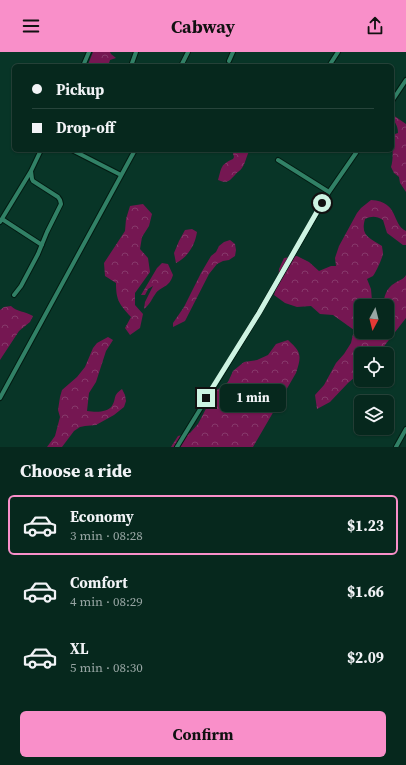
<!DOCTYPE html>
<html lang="en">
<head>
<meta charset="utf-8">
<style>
  :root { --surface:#06281d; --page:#14342a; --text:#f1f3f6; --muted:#98a6a4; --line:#27443b; --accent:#f98fc9 }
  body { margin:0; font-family:"Source Serif 4",serif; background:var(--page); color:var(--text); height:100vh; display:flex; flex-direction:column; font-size:15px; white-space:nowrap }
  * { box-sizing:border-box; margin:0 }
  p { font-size:13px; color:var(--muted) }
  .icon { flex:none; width:22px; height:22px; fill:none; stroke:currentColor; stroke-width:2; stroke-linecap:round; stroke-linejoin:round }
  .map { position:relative; height:395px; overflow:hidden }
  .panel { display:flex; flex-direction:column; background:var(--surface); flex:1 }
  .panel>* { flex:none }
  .hud { position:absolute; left:12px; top:12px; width:382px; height:88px; border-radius:6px; box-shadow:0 1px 3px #0004,0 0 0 1px var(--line); display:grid; align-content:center; height:88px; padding:0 20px; background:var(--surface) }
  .needle { width:26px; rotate:187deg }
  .controls { position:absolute; left:354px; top:247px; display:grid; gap:8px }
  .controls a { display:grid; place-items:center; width:40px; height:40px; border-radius:6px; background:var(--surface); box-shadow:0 1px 3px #0004,0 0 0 1px var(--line); font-size:20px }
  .end { position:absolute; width:18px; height:18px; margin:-9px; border:5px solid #cdf3e2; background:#111; box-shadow:0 0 0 2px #111 }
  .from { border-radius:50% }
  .bubble { position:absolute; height:28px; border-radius:6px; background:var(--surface); box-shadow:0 1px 3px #0004,0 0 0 1px var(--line); font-size:13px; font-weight:700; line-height:28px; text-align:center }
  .hud b { display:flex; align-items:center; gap:14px; height:38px; font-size:15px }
  .hud b+b { border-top:1px solid var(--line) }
  .hud i { width:10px; height:10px; background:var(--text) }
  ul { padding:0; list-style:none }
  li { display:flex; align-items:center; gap:12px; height:60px; margin:0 8px 6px; padding:0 12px; border:2px solid transparent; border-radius:6px }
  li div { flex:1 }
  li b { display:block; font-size:15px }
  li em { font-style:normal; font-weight:700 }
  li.selected { border-color:var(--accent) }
  li>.icon { width:36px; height:36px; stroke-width:1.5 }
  h2 { padding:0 20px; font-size:18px; line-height:48px }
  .cta { display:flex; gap:8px; margin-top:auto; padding:8px 20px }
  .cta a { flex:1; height:46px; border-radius:6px; background:var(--accent); color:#111; font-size:16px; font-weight:700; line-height:46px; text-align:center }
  header { display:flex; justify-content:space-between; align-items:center; height:52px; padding:0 20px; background:var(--accent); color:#111; font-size:18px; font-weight:700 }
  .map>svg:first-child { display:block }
  .forest { fill:url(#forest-crowns) }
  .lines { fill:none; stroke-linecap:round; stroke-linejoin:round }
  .minor-casing { stroke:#021a11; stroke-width:6 }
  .minor { stroke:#318166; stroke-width:4 }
  .route { stroke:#cdf3e2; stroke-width:5 }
</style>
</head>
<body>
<header><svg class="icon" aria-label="menu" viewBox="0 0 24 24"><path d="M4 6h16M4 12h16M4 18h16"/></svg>Cabway<svg class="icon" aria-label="share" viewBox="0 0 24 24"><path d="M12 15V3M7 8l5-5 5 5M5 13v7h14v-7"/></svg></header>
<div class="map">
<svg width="406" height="395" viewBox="0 0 406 395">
  <defs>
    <pattern id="forest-crowns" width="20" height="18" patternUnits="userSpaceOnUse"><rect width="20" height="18" fill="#751752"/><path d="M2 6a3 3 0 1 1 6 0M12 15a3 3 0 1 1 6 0" fill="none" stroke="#87396b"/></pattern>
  </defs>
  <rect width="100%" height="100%" fill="#083527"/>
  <path class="forest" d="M93 0H110L111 2 116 6 110 8 109 11 110 14H91L88 13 89 10Z
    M393 63 406 72V140L400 131 399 125 394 121 391 115C394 106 392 93 392 83L398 81C398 72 394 72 393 63Z
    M232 98H250C246 104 246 110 242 116 240 119 237 120 235 123 229 129 228 132 218 128 222 115 220 113 233 107L234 105Z
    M371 148C400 150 391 172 406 179V193H403L387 181 383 168C376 164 372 164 365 167 360 184 370 186 382 194 382 195 383 200 383 201 383 205 376 220 373 224L367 227 371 237 372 249 382 254H361V280H387V254H383C384 245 386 236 395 231 399 228 403 228 406 223V266L378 302H361V320L348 331 330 350 317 357 315 343 324 333 336 311 344 302 351 291 354 278 333 263 320 262 311 254 297 255 285 251 274 243 278 230 279 217 284 206 297 204 309 210 319 219 331 214H336L335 206 339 194 357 161 361 156Z
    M143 152 152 162 149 174 142 185 140 197 148 206 150 220 135 241V253L143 262 140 276 130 283 125 276 131 265C119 252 116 248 116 231L105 224 104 211 125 179 126 167 130 154Z
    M192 177 197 180C195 193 188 205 176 211L174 201 179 189 185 178Z
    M230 188 235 192 236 198 235 204 229 208 223 209 217 212 209 222 185 269 173 275V271L184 255 201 221 211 204 216 200 219 194 224 190Z
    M162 211 168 212 173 223C169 236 163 233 156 241 151 248 151 251 144 257L145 250 153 234 148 237 145 243H141L157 216Z
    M11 254C17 260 25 259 33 264L30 270 19 279 0 308V258L4 255Z
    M108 285 113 288 106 299 96 330 89 341 87 359C95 360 107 361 112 354 117 346 112 344 122 337L125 343 126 349 124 355 114 363 96 373 85 374 80 375 74 379 62 395H47L55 384 60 365 58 358 60 345 62 338 77 325 85 315 93 296 97 291Z
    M288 288C301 300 302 303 296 321L253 395H171L178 384 190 381 198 372 210 349 217 338 228 330 233 319 244 310 257 308 268 303 276 292Z"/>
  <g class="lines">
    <g class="minor-casing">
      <path id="minor" d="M229 9 233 0
        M83 14 89 0
        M131 14 136 0
        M181 14 188 0
        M329 14 338 0
        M392 49 406 28
        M72 98 121 123
        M278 108 329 140
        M2 167 42 193
        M0 170 31 119 41 98
        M14 243 21 234 38 202 47 180 61 152 60 148 58 145 33 129 32 127 31 119
        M0 346 135 98
        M177 395 259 261 329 140 358 98
        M396 395 406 377"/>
    </g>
    <use href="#minor" class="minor"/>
  </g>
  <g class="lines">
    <path class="route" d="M206 346 259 261 322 151"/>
  </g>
</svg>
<div class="controls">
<a><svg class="needle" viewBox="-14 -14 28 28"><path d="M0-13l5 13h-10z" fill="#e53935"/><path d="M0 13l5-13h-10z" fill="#98a6a4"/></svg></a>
<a><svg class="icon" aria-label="locate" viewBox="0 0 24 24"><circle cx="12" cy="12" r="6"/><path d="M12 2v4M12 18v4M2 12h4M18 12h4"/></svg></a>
<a><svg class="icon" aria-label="layers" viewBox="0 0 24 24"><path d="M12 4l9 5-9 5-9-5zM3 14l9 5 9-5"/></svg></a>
</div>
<i class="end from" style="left:322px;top:151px"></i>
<i class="end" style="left:206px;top:346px"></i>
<div class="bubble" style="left:220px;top:332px;width:66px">1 min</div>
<div class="hud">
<b><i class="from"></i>Pickup</b>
<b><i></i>Drop-off</b>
</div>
</div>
<section class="panel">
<h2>Choose a ride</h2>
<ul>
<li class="selected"><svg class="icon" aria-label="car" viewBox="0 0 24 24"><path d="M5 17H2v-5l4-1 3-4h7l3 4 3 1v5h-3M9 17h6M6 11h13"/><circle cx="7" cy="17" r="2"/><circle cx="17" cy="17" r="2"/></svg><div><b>Economy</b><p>3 min · 08:28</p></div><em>$1.23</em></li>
<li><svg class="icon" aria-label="car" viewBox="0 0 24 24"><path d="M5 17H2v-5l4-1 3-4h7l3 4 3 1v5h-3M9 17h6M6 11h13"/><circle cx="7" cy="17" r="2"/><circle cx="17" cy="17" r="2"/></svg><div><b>Comfort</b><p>4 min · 08:29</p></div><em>$1.66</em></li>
<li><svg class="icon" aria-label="car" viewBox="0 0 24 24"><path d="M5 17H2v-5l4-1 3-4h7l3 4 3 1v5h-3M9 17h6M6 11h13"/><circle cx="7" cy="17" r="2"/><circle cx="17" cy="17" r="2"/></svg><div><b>XL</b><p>5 min · 08:30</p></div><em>$2.09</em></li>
</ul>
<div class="cta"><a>Confirm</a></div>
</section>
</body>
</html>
